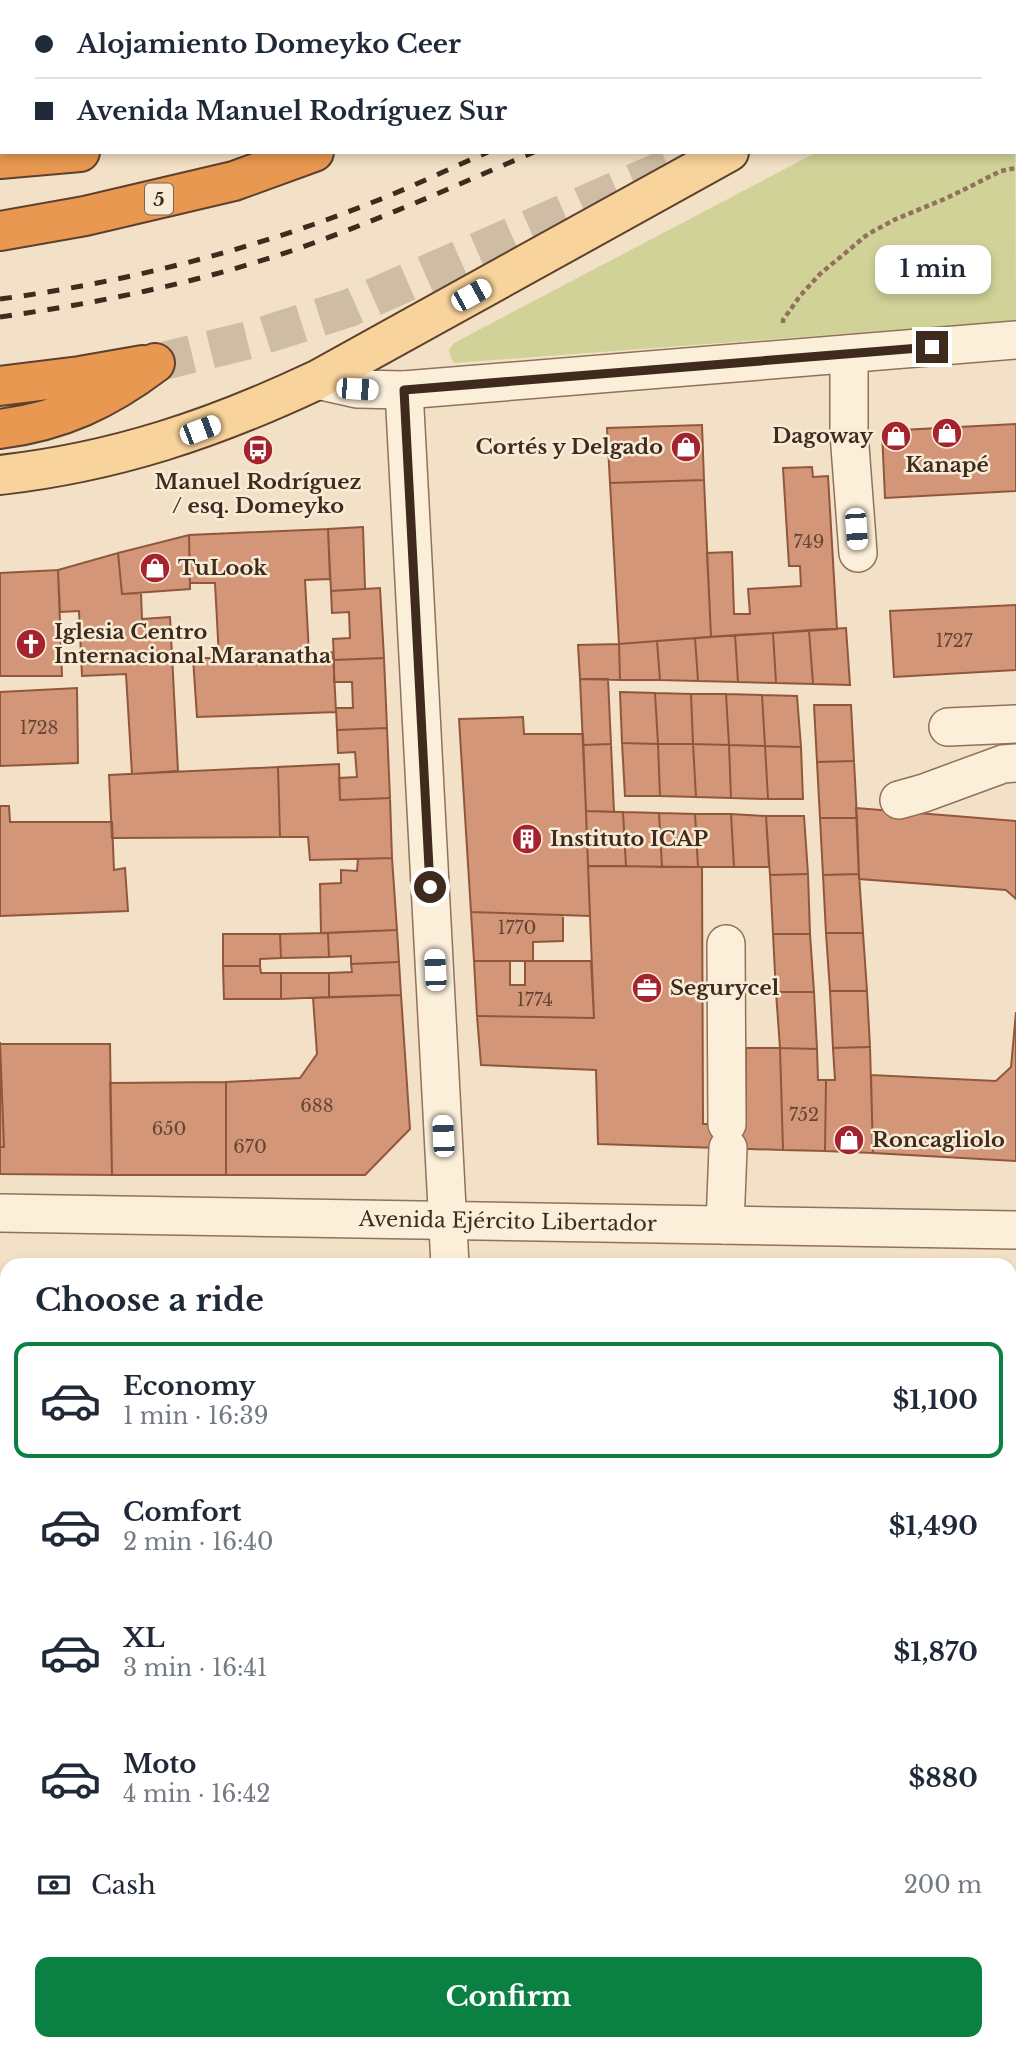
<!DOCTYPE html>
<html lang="en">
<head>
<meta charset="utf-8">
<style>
  :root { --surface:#fff; --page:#f2f2f3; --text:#1f2937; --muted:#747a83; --line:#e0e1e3; --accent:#0b8043 }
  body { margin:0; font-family:"Libre Baskerville",serif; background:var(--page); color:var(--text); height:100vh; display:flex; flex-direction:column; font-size:26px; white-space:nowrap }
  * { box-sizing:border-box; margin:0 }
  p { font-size:23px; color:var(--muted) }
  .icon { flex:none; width:38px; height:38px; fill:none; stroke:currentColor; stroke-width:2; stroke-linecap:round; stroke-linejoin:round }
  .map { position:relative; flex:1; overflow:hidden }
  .side { position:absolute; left:0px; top:1258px; width:1017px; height:793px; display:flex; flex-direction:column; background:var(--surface); border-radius:21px 21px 0 0; box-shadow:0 4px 10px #0003 }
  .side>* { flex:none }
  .top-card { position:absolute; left:0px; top:0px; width:1017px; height:154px; box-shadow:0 4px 10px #0003; display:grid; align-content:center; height:154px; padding:0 35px; background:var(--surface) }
  .end { position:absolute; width:32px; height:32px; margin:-16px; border:9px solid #3f2b1e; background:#fff; box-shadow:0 0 0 4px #fff }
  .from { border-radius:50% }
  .bubble { position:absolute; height:49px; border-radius:14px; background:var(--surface); box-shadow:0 4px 10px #0003; font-size:23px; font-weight:700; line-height:49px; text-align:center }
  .car { position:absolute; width:21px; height:42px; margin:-21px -10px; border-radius:9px; box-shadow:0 0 5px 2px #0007; background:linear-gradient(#fff 24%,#345 0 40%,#fff 0 76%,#345 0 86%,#fff 0) }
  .top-card b { display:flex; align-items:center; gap:24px; height:66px; font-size:26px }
  .top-card b+b { border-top:2px solid var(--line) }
  .top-card i { width:18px; height:18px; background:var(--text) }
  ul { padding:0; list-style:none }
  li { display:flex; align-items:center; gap:21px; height:116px; margin:0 14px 10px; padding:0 21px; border:4px solid transparent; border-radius:14px }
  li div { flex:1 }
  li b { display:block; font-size:26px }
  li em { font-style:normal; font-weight:700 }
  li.active { border-color:var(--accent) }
  li>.icon { width:63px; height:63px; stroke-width:1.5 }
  h2 { padding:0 35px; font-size:32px; line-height:84px }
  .pay { display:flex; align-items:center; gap:18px; height:77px; padding:0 35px; font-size:26px }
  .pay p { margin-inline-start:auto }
  .primary-button { display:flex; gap:14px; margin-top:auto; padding:14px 35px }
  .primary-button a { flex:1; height:80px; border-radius:14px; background:var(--accent); color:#fff; font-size:28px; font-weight:700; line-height:80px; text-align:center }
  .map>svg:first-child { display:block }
  .green { fill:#d0d298 }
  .building { fill:#d49678; stroke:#91573d; stroke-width:2 }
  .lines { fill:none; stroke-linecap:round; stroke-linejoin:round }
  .highway-tunnel { stroke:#cebda4; stroke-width:38; stroke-dasharray:38 19; stroke-linecap:butt }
  .minor-casing { stroke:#907159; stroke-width:40 }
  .major-casing { stroke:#5d402d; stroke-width:42 }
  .highway-casing { stroke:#5d402d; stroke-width:42 }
  .path { stroke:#907159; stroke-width:4.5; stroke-dasharray:5 3.5; stroke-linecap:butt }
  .minor { stroke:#fcefda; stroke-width:37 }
  .major { stroke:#f8d39b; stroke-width:38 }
  .highway { stroke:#e89850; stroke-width:38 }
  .rail { stroke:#3f2b1e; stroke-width:5; stroke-dasharray:12 12; stroke-linecap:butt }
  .route { stroke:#3f2b1e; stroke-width:9 }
  .labels { text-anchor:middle; stroke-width:5; stroke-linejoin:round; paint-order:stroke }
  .number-label { font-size:18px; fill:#644634 }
  .shield { fill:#f9ecd6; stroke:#776555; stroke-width:2 }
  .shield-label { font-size:19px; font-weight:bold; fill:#3f2b1e }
  .poi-label { font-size:21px; font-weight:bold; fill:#3f2b1e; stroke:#f9ecd6; text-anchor:start }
  .street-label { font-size:21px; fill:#3f2b1e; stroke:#f9ecd6 }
</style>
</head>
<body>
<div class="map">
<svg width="1016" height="2050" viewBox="0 0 1016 2050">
  <rect width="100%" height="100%" fill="#f2e1c6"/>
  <path class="green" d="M1015 75 1016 321 454 363 451 358 449 350 454 343 817 152H1015Z"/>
  <path class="building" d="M0 0H96V2H2V87H0Z
    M3 0H96V2H3Z
    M0 51H2V87H0Z
    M1016 424V491L885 498 882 431Z
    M702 425 704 480 610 483 607 428Z
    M812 467 813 477 828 476 837 629 711 637 707 553 732 552 734 614H750L748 589 801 586 800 566H789L783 468Z
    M704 480 711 637 619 644 610 483Z
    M363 527 365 589 331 591 328 529Z
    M328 529 330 579 305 580 309 653 333 652 336 712 197 717 193 658H219L215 583H190L189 535Z
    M189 535 190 589 122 594 118 553Z
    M118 553 122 594 141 593 142 619 170 617 178 771 132 774 126 674 82 676 79 611 60 612 58 570Z
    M58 570 62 676H0V573Z
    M380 588 384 658 334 660 333 639 350 638 349 612 332 613 331 591Z
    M1016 605V670L894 677 890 611Z
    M846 628 850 685 813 684 809 630Z
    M809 630 813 684 776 683 773 633Z
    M773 633 776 683 738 682 735 635Z
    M735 635 738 682 698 681 695 638Z
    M695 638 698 681 660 680 657 641Z
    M657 641 660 680H620L619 644Z
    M619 644 620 680 580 679 578 645Z
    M384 658 387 728 337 730 336 708H353L352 682H334V660Z
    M580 679H608L611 744 583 745Z
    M77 688 78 763 0 766V692Z
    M620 692 655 693 658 744 622 743Z
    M655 693 691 694 693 744H658Z
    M691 694H726L729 745 693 744Z
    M726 694 762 695 765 746 729 745Z
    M762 695 797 696 801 747 765 746Z
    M814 705H851L854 761 817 762Z
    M523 717 524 734H583L590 916 471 912 459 719Z
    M387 728 390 798 340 800 339 778 357 777 355 752 338 753 337 730Z
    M622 743 658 744 660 796H625Z
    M611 744 614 812 586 811 583 745Z
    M658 744H693L696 797 660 796Z
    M693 744 729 745 731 798 696 797Z
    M729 745 765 746 768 799 731 798Z
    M765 746 801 747 803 799H768Z
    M854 761 857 818H820L817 762Z
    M339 764 340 800 390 798 392 858 310 860 308 837H280L278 767Z
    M278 767 280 837 112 838 109 775Z
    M0 806H9L10 822H112L114 870 125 868 128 911 0 916Z
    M856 808 1016 821V899L1006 890 859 879Z
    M586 811 623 812 626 866H588Z
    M623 812 659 813 662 867 626 866Z
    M659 813 695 814 698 867H662Z
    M695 814H731L734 867H698Z
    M731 814 766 816 769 867H734Z
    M766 816H804L808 874 770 875Z
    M820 818H857L859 874 823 875Z
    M392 858 397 930 321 933 320 884 341 883V870L357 871 358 859Z
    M588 866 702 867 703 1124H746V1048H780L783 1150 598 1144 596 1070 481 1065 477 1016 594 1018Z
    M808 874 810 934H773L770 875Z
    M859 874 863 933H826L823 875Z
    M471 912 563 915V941L533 942V961H474Z
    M397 930 399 962 351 964V956L329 957 328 933Z
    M328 933 329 957 281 958 280 934Z
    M826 933H863L867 991H830Z
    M223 934H280L281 958 260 959V966H223Z
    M773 934H810L814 992H776Z
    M474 961H510V985H525V961H591L594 1018 477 1016Z
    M399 962 401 995 329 997V973L352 972 351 964Z
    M223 966H260L261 973H281V999H224Z
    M281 973H329V997L281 999Z
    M830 991H867L870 1047 833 1048Z
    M776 992H814L817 1049 780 1048Z
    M401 995 410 1129 365 1175H226V1082L300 1078 317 1054 313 998Z
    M1016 1012V1161L873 1153 871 1075 996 1081 1011 1067Z
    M0 1042 4 1147H0Z
    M0 1044H110L112 1175 0 1174V1147H4Z
    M870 1047 873 1153 825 1151 826 1080H835L833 1048Z
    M780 1048 817 1049 818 1080H826L825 1151 783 1150Z
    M226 1082V1175H112L110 1083Z
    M0 1285H7V1400H0Z
    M1010 1300H1016V1332H1010Z
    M1016 1414V1483H1010V1417H1016Z
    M0 1520H7V1598H0Z
    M0 1639H7V1803H0Z
    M1010 1721H1016V1779H1010Z
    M0 1877 7 1878V1937H0Z
    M1010 1941 1016 1942V2003L1010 2002Z
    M1010 2002 1016 2003V2050H949V2044H1010Z
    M45 2044H131L130 2050H44Z
    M188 2044H254L253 2050H187Z
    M380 2044H456V2050H380Z
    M547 2044H635L634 2050H547Z
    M739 2044H811V2050H738Z
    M864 2044H889V2050H864Z"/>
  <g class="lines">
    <path class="highway-tunnel" d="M155 363 249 340 349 308 683 161"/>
    <g class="minor-casing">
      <g id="minor">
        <path d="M849 354V433L858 553"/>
        <path d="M317 380 357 389 404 390 1016 340"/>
        <path d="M404 390 450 1265"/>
        <path d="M948 727 1016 724"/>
        <path d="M899 800 924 793 1003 764 1016 763"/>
        <path d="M726 944 727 1124"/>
        <path id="s1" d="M0 1213 1016 1230"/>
        <path d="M725 1225 728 1148"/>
        <path d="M0 1836 7 1837"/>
        <path d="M1010 1877H1016"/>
        <path d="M493 2044V2050"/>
      </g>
    </g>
    <g class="major-casing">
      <path id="major" d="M145 2V0
        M415 2 419 0
        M1015 22 1016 21
        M0 131H2
        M0 475C115 462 213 429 317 380L729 152"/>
    </g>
    <g class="highway-casing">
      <path id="highway" d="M564 2 569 0
        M667 2 671 0
        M0 159 80 152
        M0 231 85 216 234 181 314 152
        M0 386 80 376 143 365
        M0 429C61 421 106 400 155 363"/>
    </g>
    <path class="path" d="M783 323V320L800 296 820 274 868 234 896 219 947 198 1001 171 1016 168"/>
    <use href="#minor" class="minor"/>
    <use href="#major" class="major"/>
    <use href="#highway" class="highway"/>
    <path class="rail" d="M845 2 850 0
      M897 2 902 0
      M0 299C128 282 256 249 376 201 414 186 451 168 488 152
      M0 317C98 303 197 283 291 251 374 222 453 187 534 152"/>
  </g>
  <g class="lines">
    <path class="route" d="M430 887 404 390 932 347"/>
  </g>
  <defs>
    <g id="shop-disc" transform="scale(1.575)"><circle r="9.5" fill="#a5232f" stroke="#f9ecd6"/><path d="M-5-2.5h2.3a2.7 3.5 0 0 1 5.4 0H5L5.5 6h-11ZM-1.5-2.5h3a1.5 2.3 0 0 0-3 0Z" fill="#fff"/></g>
    <g id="bus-disc" transform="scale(1.575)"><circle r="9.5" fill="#a5232f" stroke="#f9ecd6"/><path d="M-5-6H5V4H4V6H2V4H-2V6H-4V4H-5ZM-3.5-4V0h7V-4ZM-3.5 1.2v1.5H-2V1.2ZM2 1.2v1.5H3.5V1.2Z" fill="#fff"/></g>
    <g id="church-disc" transform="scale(1.575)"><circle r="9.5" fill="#a5232f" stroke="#f9ecd6"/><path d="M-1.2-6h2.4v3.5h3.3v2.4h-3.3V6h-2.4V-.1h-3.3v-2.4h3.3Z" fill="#fff"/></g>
    <g id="building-disc" transform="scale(1.575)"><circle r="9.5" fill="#a5232f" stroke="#f9ecd6"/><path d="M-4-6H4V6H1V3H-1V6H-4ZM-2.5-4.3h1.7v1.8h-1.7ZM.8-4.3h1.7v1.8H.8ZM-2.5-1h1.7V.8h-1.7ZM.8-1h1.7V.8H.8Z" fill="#fff"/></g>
    <g id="office-disc" transform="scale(1.575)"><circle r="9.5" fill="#a5232f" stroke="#f9ecd6"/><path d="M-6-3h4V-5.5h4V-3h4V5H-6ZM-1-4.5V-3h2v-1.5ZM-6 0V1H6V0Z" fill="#fff"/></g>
  </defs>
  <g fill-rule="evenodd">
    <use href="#shop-disc" x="947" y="433"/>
    <use href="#shop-disc" x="896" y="436"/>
    <use href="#shop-disc" x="686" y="447"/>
    <use href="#bus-disc" x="258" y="450"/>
    <use href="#shop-disc" x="155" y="568"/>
    <use href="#church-disc" x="31" y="644"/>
    <use href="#building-disc" x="527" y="839"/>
    <use href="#office-disc" x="647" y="988"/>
    <use href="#shop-disc" x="849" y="1140"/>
  </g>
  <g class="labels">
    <g class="number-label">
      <text x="809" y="548">749</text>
      <text x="954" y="647">1727</text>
      <text x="39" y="734">1728</text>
      <text x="517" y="934">1770</text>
      <text x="535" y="1006">1774</text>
      <text x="317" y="1112">688</text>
      <text x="804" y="1121">752</text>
      <text x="169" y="1135">650</text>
      <text x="250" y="1153">670</text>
    </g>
    <rect class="shield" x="145" y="183.5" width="28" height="31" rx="5"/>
    <g class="shield-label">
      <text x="159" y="206">5</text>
    </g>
    <g class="poi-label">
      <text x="873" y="443" text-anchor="end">Dagoway</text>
      <text x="663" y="454" text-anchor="end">Cortés y Delgado</text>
      <text x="947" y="472" text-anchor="middle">Kanapé</text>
      <text x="258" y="489" text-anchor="middle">Manuel Rodríguez<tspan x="258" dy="24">/ esq. Domeyko</tspan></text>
      <text x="178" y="575">TuLook</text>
      <text x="54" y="639">Iglesia Centro<tspan x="54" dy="24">Internacional Maranatha</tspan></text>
      <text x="550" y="846">Instituto ICAP</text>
      <text x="670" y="995">Segurycel</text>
      <text x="872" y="1147">Roncagliolo</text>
    </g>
    <g class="street-label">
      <text dy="7" stroke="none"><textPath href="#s1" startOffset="508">Avenida Ejército Libertador</textPath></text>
    </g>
  </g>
</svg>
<i class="end from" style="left:430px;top:887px"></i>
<i class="end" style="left:932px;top:347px"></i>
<div class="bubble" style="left:875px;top:245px;width:116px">1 min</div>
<i class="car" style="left:471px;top:295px;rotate:61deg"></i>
<i class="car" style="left:357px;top:389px;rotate:94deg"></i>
<i class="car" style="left:200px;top:430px;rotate:69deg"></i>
<i class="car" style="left:856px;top:529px;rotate:176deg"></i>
<i class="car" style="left:435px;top:970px;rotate:357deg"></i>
<i class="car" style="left:443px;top:1136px;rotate:357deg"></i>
<div class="top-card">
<b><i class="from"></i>Alojamiento Domeyko Ceer</b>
<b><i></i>Avenida Manuel Rodríguez Sur</b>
</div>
<section class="side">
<h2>Choose a ride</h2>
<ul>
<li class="active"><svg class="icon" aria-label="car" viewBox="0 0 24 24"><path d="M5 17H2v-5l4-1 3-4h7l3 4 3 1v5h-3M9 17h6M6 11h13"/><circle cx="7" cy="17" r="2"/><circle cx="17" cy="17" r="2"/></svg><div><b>Economy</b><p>1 min · 16:39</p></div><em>$1,100</em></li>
<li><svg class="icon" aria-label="car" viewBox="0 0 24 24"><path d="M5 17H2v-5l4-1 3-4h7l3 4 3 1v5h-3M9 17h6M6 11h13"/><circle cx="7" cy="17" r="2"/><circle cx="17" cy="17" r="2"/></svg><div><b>Comfort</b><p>2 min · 16:40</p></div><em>$1,490</em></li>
<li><svg class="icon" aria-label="car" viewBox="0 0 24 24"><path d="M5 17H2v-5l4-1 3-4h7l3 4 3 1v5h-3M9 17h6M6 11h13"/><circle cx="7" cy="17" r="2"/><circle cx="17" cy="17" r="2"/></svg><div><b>XL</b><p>3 min · 16:41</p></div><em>$1,870</em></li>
<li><svg class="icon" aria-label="car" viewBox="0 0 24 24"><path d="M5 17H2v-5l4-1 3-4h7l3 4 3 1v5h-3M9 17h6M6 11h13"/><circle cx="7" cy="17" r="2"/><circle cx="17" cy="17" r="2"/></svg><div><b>Moto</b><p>4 min · 16:42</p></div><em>$880</em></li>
</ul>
<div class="pay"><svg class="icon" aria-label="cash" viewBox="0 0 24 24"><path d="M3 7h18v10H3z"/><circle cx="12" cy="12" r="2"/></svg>Cash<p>200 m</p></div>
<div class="primary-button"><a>Confirm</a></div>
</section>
</div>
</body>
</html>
